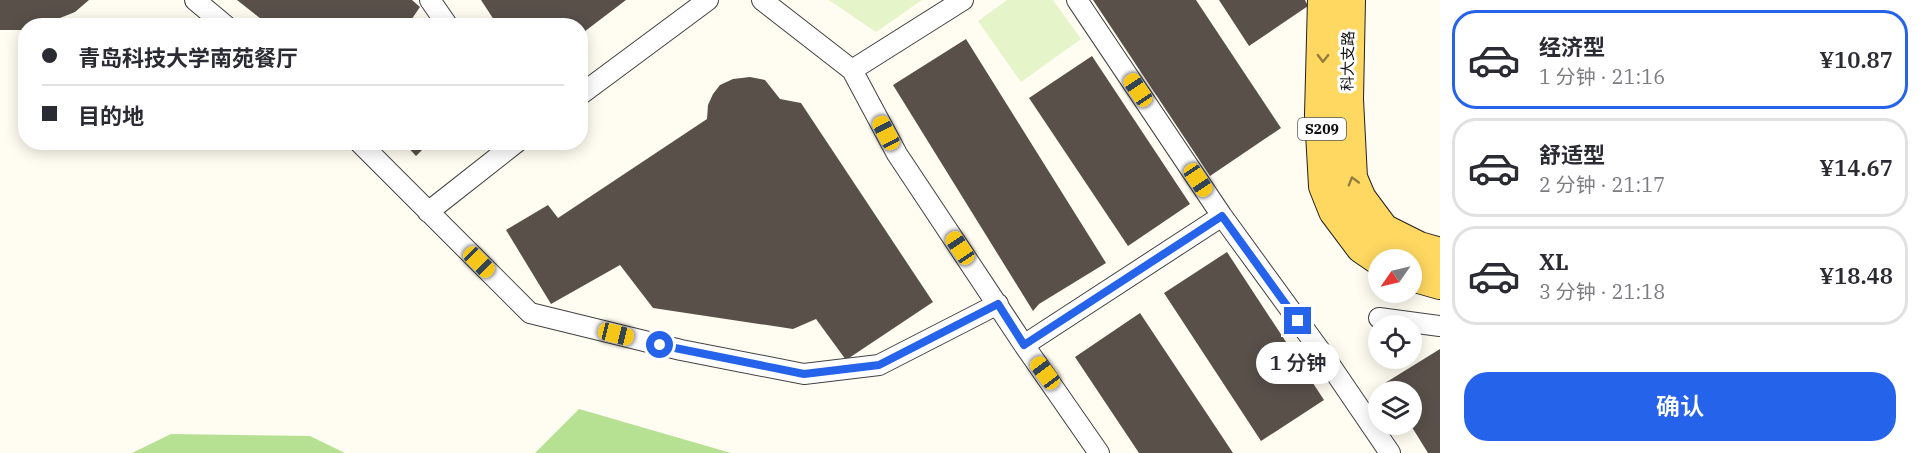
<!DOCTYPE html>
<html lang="zh">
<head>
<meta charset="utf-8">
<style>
  :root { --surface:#fff; --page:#f7f7f7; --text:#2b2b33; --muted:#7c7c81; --line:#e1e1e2; --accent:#2563eb }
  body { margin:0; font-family:"IBM Plex Serif","Noto Sans SC",serif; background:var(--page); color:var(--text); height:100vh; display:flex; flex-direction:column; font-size:22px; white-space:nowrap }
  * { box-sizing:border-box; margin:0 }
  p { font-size:20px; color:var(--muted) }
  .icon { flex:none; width:33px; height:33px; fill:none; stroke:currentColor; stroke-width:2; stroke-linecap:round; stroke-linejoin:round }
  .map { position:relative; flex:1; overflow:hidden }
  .drawer { display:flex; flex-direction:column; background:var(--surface); width:480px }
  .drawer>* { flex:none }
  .top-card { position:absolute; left:18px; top:18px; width:570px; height:132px; border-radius:24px; box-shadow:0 3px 15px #0003; display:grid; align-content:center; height:132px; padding:0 24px; background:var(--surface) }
  .needle { width:39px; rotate:236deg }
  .tools { position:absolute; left:1368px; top:249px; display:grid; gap:12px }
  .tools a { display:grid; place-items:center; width:54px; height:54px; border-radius:50%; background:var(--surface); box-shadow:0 3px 15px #0003; font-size:30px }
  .end { position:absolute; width:27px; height:27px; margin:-14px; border:8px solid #2563eb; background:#fff; box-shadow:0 0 0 3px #fff }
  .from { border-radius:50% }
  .bubble { position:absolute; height:42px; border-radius:21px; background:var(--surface); box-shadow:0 3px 15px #0003; font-size:20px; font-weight:600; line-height:42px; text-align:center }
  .car { position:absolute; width:18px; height:36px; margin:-18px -9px; border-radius:8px; box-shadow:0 0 4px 2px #0007; background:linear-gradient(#f5c518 24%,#345 0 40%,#f5c518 0 76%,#345 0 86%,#f5c518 0) }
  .top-card b { display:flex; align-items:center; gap:21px; height:57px; font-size:22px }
  .top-card b+b { border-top:2px solid var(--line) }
  .top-card i { width:15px; height:15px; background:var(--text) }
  ul { padding:10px 0 0; list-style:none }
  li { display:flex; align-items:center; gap:18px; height:99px; margin:0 12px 9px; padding:0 12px; border:3px solid var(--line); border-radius:24px }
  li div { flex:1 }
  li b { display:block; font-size:22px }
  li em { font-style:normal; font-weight:600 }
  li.current { border-color:var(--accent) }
  li>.icon { width:54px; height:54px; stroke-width:1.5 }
  .primary-button { display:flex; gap:12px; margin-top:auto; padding:12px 24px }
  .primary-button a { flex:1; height:69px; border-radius:24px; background:var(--accent); color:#fff; font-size:24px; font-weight:600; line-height:69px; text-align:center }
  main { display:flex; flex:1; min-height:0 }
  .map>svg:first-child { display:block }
  .forest { fill:#b6e193 }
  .pitch { fill:#e5f4c9 }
  .building { fill:#59504a }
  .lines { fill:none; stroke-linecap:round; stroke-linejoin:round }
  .minor-casing { stroke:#424242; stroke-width:22 }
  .primary-casing { stroke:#202020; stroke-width:34 }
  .minor { stroke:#fff; stroke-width:20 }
  .primary { stroke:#ffd861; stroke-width:32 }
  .oneway { stroke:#937e3c }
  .route { stroke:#2563eb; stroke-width:8 }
  .labels { text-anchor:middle; stroke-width:6; stroke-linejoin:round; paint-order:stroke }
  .shield { fill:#fff; stroke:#575757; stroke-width:1.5 }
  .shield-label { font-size:14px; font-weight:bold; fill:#0f0f0f }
  .street-label { font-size:15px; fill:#0f0f0f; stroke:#fff }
</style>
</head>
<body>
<main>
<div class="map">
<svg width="1440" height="453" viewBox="0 0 1440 453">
  <rect width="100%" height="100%" fill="#fffcf1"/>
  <path class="forest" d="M579 409 731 453H535Z
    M171 434 310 436 345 453H132Z"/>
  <path class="pitch" d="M829 0H922L876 32Z
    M1007 0H1053L1081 39 1021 82 978 21Z"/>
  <path class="building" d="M0 0H89L75 12 40 26H26V30H0Z
    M237 0H412L420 7 407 26H270Z
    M481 0H626L580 35V26H498Z
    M1093 0H1196L1281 128 1210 176Z
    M1219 0H1305L1308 6 1249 46Z
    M966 39 1106 263 1039 304 1033 311 893 85Z
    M1092 56 1190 204 1128 246 1029 98Z
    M750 77 765 80 780 99 801 103 933 302 846 360 816 319 793 329 653 308 620 265 551 304 506 230 548 205 558 218 707 119 708 105 713 94 720 85 733 79Z
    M403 142H430L416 156Z
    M1227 252 1324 400 1261 441 1164 293Z
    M1140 313 1233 453H1139L1075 357Z
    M1440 349V453H1428L1410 424 1412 392H1390L1385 383Z"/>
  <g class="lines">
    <g class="minor-casing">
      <path id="minor" d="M195 0 226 26
        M430 0 448 26
        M762 0 852 70 897 154 1024 345 1099 453
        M1077 0 1222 216 1324 356 1390 453
        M852 70 963 0
        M580 95 708 0
        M359 142 530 313 681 350 804 374 879 365 998 304
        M428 212 517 142
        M1379 318 1440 326
        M1024 345 1222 216"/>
    </g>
    <g class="primary-casing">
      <path id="primary" d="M1324 0 1321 115 1325 186 1335 211 1362 247 1381 260
        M1349 0 1347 99 1351 178 1360 199 1383 230 1419 248 1440 254
        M1412 275 1440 283"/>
    </g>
    <use href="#minor" class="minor"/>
    <use href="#primary" class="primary"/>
  </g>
  <defs><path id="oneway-chevron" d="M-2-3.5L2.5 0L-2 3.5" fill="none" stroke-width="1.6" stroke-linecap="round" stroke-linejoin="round" transform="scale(1.5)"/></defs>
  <g class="oneway">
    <use href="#oneway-chevron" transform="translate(1323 58) rotate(91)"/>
    <use href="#oneway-chevron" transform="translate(1353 181) rotate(-106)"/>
  </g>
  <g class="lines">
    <path class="route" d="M660 345 804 374 879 365 998 304 1024 345 1222 216 1298 321"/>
  </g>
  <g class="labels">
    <rect class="shield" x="1298" y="118" width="48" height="22" rx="4.5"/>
    <g class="shield-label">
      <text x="1322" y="134">S209</text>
    </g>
    <g class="street-label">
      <text transform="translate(1348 61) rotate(-89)" y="5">科大支路</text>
    </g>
  </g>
</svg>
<div class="tools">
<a><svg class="needle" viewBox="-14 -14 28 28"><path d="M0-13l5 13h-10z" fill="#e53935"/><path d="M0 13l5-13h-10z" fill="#7c7c81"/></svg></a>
<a><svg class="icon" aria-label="locate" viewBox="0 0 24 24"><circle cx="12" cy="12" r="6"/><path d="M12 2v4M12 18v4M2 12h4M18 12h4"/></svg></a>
<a><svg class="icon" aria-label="layers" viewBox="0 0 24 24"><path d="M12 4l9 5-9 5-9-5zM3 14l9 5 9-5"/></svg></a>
</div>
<i class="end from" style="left:660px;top:345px"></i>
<i class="end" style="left:1298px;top:321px"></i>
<div class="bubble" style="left:1256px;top:342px;width:84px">1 分钟</div>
<i class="car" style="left:1138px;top:90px;rotate:326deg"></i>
<i class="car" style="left:886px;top:133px;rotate:332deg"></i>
<i class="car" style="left:1198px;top:180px;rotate:146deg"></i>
<i class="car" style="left:960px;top:248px;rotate:326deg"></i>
<i class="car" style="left:479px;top:262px;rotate:135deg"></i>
<i class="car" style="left:616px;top:334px;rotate:104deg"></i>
<i class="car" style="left:1045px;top:373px;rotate:323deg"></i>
<div class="top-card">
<b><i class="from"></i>青岛科技大学南苑餐厅</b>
<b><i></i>目的地</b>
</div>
</div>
<section class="drawer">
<ul>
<li class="current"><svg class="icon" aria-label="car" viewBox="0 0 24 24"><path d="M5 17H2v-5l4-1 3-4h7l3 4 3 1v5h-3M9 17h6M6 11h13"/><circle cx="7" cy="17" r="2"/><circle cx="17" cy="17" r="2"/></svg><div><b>经济型</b><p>1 分钟 · 21:16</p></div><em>¥10.87</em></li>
<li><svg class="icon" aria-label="car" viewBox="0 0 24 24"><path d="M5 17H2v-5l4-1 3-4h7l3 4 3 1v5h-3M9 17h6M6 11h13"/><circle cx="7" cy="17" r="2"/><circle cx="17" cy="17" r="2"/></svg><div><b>舒适型</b><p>2 分钟 · 21:17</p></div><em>¥14.67</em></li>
<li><svg class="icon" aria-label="car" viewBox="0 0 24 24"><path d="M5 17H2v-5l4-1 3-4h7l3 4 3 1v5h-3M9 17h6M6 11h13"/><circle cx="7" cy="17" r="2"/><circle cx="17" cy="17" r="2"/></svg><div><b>XL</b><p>3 分钟 · 21:18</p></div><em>¥18.48</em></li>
</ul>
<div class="primary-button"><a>确认</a></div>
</section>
</main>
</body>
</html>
